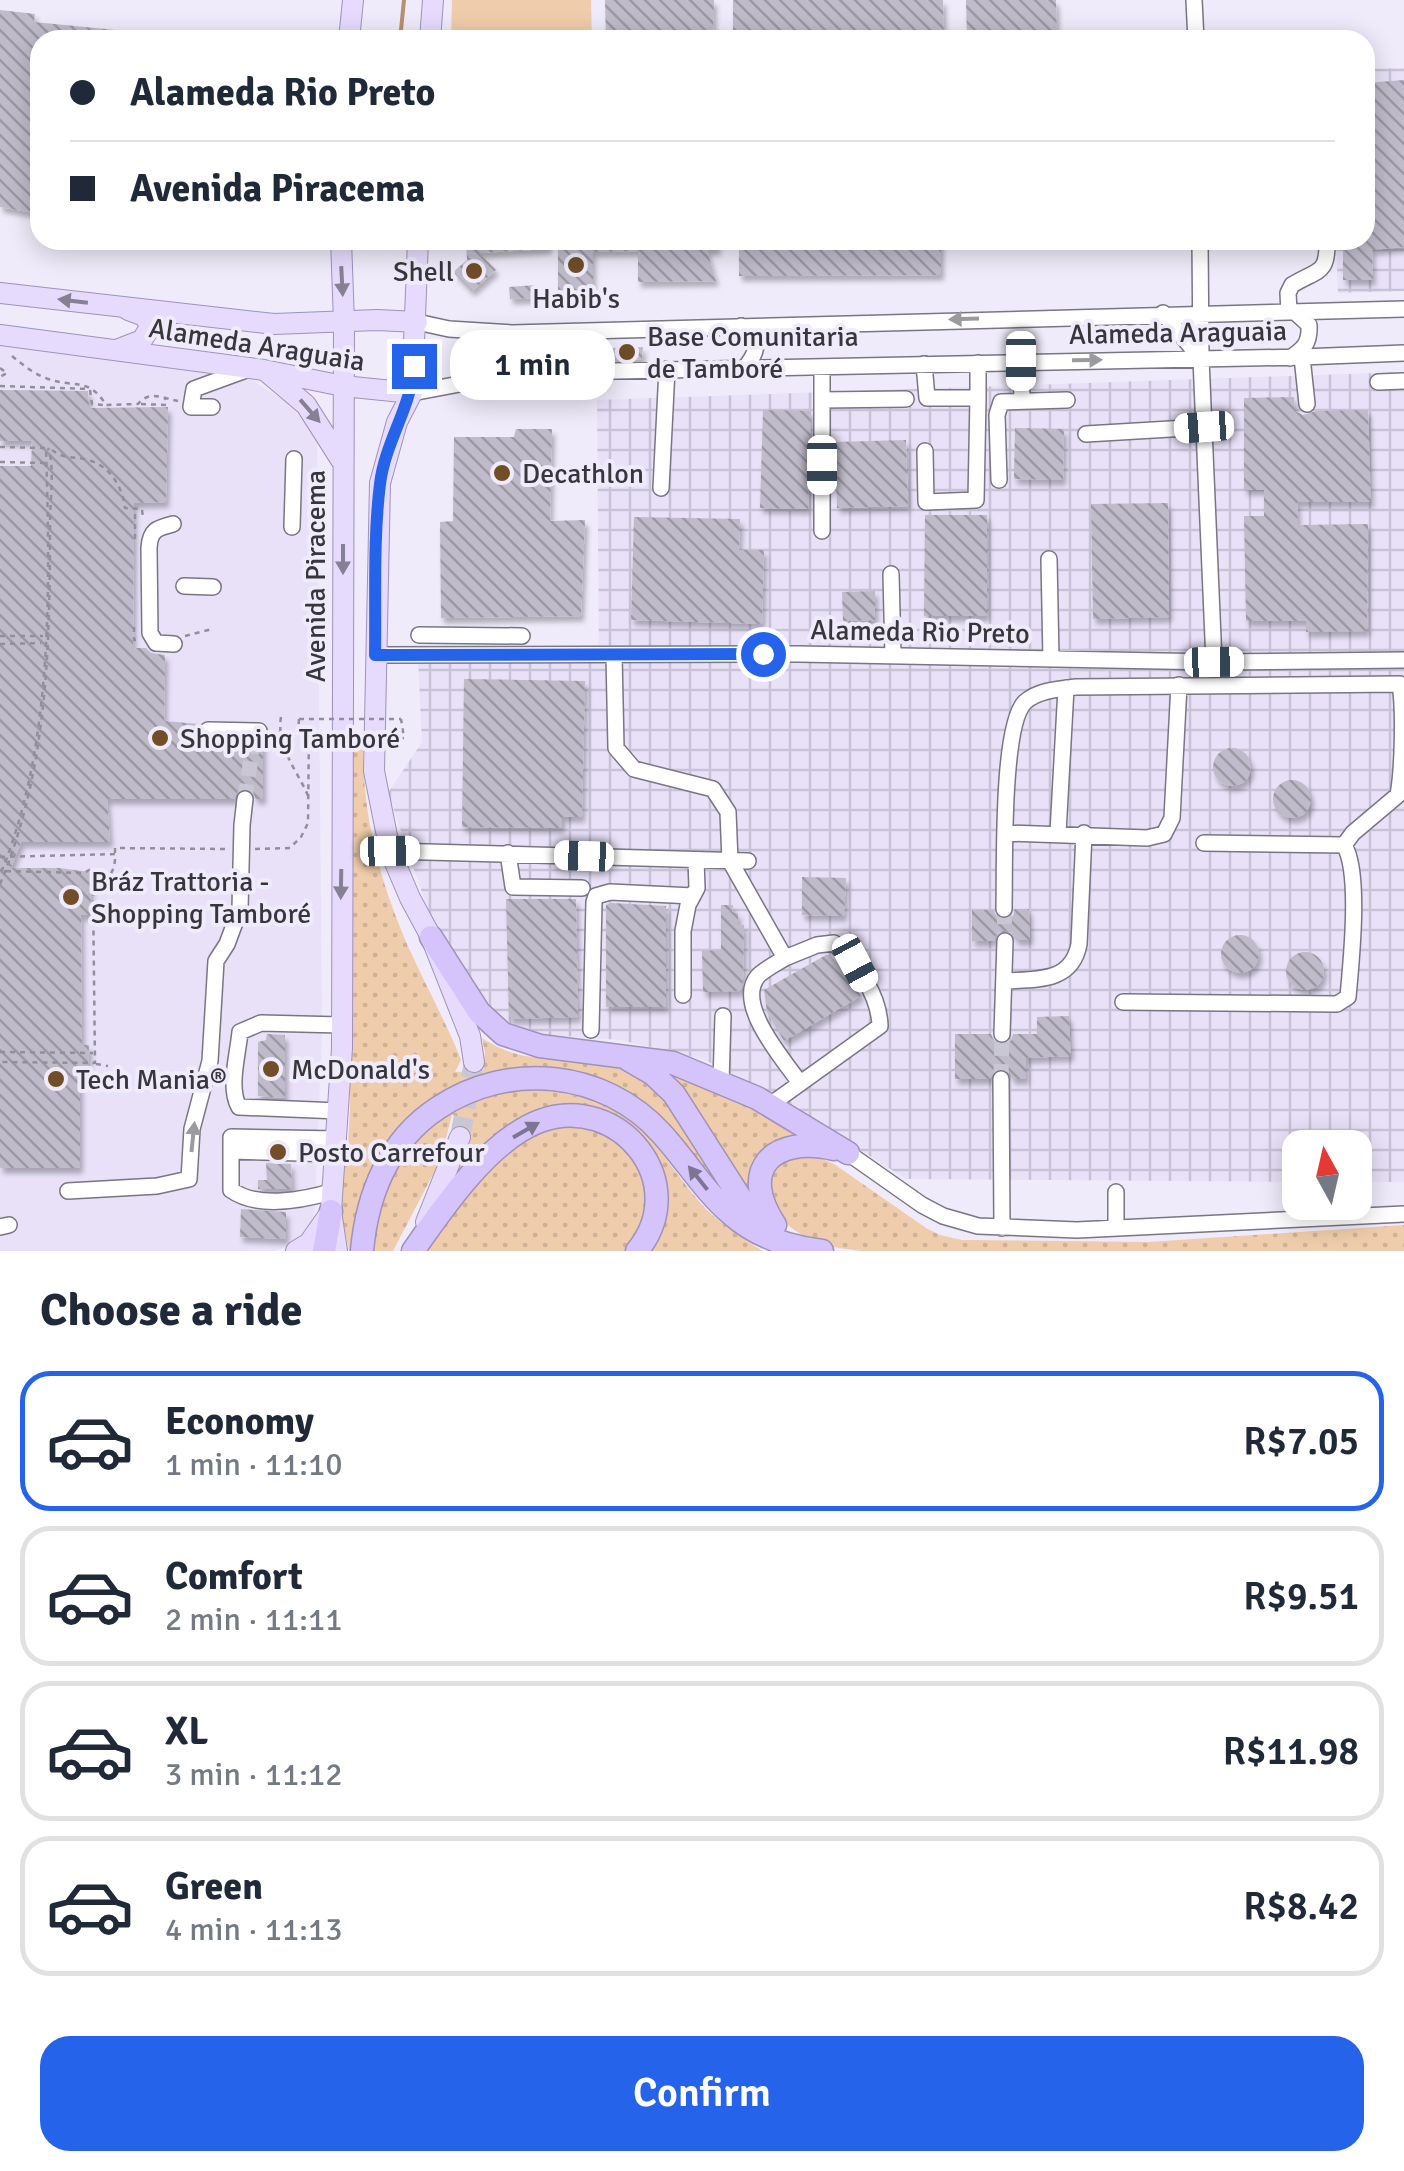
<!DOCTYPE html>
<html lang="en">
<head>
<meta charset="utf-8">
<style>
  :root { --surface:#fff; --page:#f2f2f3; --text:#1f2937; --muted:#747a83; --line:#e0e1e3; --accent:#2563eb }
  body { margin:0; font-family:Signika,sans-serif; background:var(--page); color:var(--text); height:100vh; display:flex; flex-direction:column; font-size:38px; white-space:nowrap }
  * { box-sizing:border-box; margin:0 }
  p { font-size:32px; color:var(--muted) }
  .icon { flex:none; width:55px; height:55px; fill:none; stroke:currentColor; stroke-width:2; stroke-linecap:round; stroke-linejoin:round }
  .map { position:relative; height:1251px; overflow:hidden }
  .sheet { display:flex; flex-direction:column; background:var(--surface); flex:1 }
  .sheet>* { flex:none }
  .top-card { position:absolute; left:30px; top:30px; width:1345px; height:220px; border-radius:30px; box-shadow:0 5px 25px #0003; display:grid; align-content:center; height:220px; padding:0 40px; background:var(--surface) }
  .needle { width:65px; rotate:352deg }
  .tools { position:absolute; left:1282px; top:1130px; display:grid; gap:20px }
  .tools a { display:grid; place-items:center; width:90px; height:90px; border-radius:20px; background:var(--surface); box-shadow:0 5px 25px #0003; font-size:50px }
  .end { position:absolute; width:45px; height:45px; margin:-22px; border:12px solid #2563eb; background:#fff; box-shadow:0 0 0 5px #fff }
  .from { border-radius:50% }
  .bubble { position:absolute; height:70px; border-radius:30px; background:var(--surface); box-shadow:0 5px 25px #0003; font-size:32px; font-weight:600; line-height:70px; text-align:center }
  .car { position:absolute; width:30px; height:60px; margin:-30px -15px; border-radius:12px; box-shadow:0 0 8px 2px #0007; background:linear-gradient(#fff 24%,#345 0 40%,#fff 0 76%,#345 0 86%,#fff 0) }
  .top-card b { display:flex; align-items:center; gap:35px; height:95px; font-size:38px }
  .top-card b+b { border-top:2px solid var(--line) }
  .top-card i { width:25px; height:25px; background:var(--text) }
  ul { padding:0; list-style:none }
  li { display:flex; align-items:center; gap:30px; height:140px; margin:0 20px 15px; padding:0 20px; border:5px solid var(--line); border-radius:30px }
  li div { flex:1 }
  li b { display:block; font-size:38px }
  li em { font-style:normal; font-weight:600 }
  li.on { border-color:var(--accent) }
  li>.icon { width:90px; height:90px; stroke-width:1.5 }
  h2 { padding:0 40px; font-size:45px; line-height:120px }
  .action { display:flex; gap:20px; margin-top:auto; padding:20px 40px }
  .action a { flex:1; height:115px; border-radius:30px; background:var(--accent); color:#fff; font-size:40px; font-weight:600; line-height:115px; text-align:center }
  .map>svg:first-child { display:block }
  .built { fill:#e8e1f8 }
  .industrial { fill:url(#industrial-grid) }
  .green { fill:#efccab }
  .park { fill:url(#park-dots) }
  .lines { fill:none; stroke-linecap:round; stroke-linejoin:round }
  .stream { stroke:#b5916e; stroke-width:4 }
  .building { fill:url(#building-back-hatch); filter:url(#shadow) }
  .minor-tunnel { stroke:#cac7d4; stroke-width:15; stroke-dasharray:15 8; stroke-linecap:butt }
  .major-tunnel { stroke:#cac7d4; stroke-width:20; stroke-dasharray:20 10; stroke-linecap:butt }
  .minor-casing { stroke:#797583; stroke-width:18 }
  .major-casing { stroke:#9e92b9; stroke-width:22 }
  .highway-casing { stroke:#9e92b9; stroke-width:25 }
  .path { stroke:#928f9a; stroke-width:2.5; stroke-dasharray:5 5; stroke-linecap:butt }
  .minor { stroke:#fff; stroke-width:15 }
  .major { stroke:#e6dbfd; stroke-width:20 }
  .highway { stroke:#d5c3fc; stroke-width:22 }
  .path-bridge { stroke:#928f9a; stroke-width:2.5; stroke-dasharray:5 5; stroke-linecap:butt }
  .oneway { fill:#868093 }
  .oneway2 { fill:#9b9a9e }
  .oneway3 { fill:#7e7592 }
  .route { stroke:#2563eb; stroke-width:12 }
  .poi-dot { fill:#714d28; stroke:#efebfa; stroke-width:4 }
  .labels { text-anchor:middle; stroke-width:8; stroke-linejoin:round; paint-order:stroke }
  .poi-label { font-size:28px; fill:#37363c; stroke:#efebfa; text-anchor:start }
  .street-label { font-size:28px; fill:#37363c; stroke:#efebfa }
</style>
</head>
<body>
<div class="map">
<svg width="1404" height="1251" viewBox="0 0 1404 1251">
  <defs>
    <pattern id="industrial-grid" width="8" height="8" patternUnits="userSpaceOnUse" patternTransform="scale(2.5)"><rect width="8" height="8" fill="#e8e1f8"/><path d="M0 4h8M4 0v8" fill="none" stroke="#c8c2d6"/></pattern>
    <pattern id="park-dots" width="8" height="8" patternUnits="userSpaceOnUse" patternTransform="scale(2.5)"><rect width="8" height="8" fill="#efccab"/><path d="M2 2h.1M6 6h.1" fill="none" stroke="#ceb094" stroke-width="1.8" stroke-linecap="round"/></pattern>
    <pattern id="building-back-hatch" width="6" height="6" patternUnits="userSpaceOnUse" patternTransform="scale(2.5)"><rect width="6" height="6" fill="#bfbbca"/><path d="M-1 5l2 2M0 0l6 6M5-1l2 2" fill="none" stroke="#9c99a5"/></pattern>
    <filter id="shadow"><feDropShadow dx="3" dy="5.5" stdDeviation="2.5" flood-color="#0004"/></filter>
  </defs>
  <rect width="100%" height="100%" fill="#efebfa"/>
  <path class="built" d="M0 346 247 377 288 403 314 432 317 445 322 1031 315 1211 305 1238 276 1251H0Z"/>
  <path class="industrial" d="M1404 68V291L1338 293 1336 240H1365V69Z
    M1404 372V1182H1355V1148H1300V1182L906 1179 778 1098 705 1060 620 1040 522 1033 494 1021 471 997 428 910 388 793 422 742 418 661 599 663 597 400Z"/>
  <path class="green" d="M452 0H591L592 40H451Z"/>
  <path class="park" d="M363 732C361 813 379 882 412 955 428 990 447 1024 461 1060L455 1072 483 1071 485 1053 482 1038C515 1059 532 1057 570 1060 670 1068 679 1112 722 1192L595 1083 459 1086 362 1195 354 1227 353 1251H349L338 1198 348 1144 350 1108 351 733Z
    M660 1068 793 1126 797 1133 765 1147 755 1160 750 1193Z
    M539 1090C561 1093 585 1096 606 1105 652 1126 673 1175 707 1210 724 1226 743 1239 763 1251H644L655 1168 578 1108 459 1177 452 1178 473 1120 452 1115 440 1161 393 1251H368L389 1174 429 1125 461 1105 508 1091Z
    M590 1124 631 1151 641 1171 647 1198 645 1220 627 1251H421L483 1169 533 1131Z
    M811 1154 834 1164 926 1228 940 1235 962 1240 1149 1242 1404 1225V1251H863C825 1248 797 1239 771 1208L768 1168 775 1159Z"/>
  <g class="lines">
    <path class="stream" d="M400 40 404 0
      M378 246 379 240"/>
  </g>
  <path class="building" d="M605 0H714L713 40H606Z
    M733 0H943L944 40H733Z
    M966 0H1056L1057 40H967Z
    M0 10 35 14 34 22 136 32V40H40V214L0 207Z
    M1404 80V247L1372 250 1373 280H1343V240H1365V83Z
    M466 240H549V249L479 253 496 270 472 291 453 272 467 260Z
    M558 240H717L718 250H707L716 281 638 282V251L593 252V290H558Z
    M739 240H941V275L739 276Z
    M535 285 536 298 510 299 509 287Z
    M643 347 642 359 610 360V348Z
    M0 390 88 391 89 408 168 407 166 502 134 503 133 648H146L151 653 165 655 164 721 199 724 198 735 207 741H263V799H256L252 791 245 788 237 792 234 799H107L110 842H21L11 868H59L90 872 91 915H81L82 1045H89L88 1079 80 1080V1168H0V466H31L32 441H0Z
    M1294 397 1295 411 1303 415 1316 411 1368 410 1371 502H1297L1298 525 1368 524 1367 631 1306 632V621H1246L1244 516H1264V490H1244V398Z
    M763 410 811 411 808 509 760 508Z
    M1015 428 1064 429 1063 480 1014 479Z
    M516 429H552L550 521 585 520 581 616 441 618 440 522 453 521 454 437H514Z
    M906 440 908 506 837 508 835 442Z
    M1168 503 1169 617 1093 619 1091 504Z
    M925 515H987V616H924Z
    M634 517 740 519 739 550H764L762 624 631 620Z
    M875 591V620L843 621 842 592Z
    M464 679 585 681 582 817H562V828L462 827Z
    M1213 767a19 19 0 1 1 38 0a19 19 0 1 1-38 0Z
    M1273 799a19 19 0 1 1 38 0a19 19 0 1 1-38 0Z
    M802 877 846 878 844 916 802 915Z
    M506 899H576L578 1017 509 1019Z
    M611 903 666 906V1007H606V905Z
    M721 905H733L732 912 738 913V925H744L743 980 741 991 703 992 702 951 721 950Z
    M1015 909H1029L1030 940H1016L1012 932 1004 930 996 934 994 941H972V910H993L998 918 1005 920 1013 916Z
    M1221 954a19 19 0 1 1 38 0a19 19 0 1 1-38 0Z
    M1286 971a19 19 0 1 1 38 0a19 19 0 1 1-38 0Z
    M826 955H830L842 968 861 996 784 1041 767 1012 764 990Z
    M1069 1016 1071 1056 1026 1058V1079H1012L1010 1073 1002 1068 995 1070 990 1079H955V1034H991L995 1043 1003 1045 1011 1041 1013 1034H1037V1017Z
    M267 1034 285 1035V1098L258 1096V1042L266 1040Z
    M266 1163 291 1164 292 1189H258V1180H267Z
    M241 1209 286 1212V1239L240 1237Z"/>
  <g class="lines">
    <path class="minor-tunnel" d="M245 799 253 745
      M1004 909 1005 941
      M1001 1079 1002 1034"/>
    <path class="major-tunnel" d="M460 1137 474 1062"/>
    <g class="minor-casing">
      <path id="minor" d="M1194 0 1196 40
        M1200 240 1201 359 1214 662
        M1289 312 1288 293 1292 285C1318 269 1328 275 1327 240
        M1163 313 1201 359
        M417 322 449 329 512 333 1404 309
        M741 326 753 333C760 347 753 358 744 369
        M1302 357 1307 404
        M1290 358C1304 349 1310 343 1309 325L1296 313
        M1021 361 1022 401
        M924 364 927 398H978V363
        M822 367V531
        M1378 382 1404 381
        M412 393 517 373 1302 357 1404 353
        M822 400 906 399
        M212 407H191L194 389 246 370
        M1086 434 1204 427
        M925 451 926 502 976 500 978 398
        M999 480 997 415 1001 402 1067 400
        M661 488 667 369
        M173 524C157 528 150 530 149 548L150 633 156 643 174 644
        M292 527 294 459
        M1049 559 1051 659
        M891 574 893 656
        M184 586 213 587
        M419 635 522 636
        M375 655 799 654 1214 662 1404 660
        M614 655 616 748 634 769 713 789 728 812 730 861 785 958 817 945 834 943C857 965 879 993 880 1026L770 1105
        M208 730 259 731
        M1006 833 1147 838 1164 834 1172 818 1179 685
        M1058 833 1066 688
        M1204 843 1344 845
        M390 851 748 861
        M508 853 513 887 582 888
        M1004 909C1005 871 1001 725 1025 702 1038 690 1059 689 1076 687L1400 684C1404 708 1403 768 1398 795L1353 833 1344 845C1361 872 1351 963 1348 997L1337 1004 1123 1002
        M785 958C777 963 765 969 758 976 734 1004 784 1060 800 1083
        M1004 981C1036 979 1072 983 1079 944L1084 833
        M683 995V931L688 905 697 888 696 860
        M591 1030 594 902 596 896 610 892 693 896
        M1002 1034 1005 941
        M1001 1079 1002 1228
        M721 1082 723 1016
        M339 1111 239 1107C228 1088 238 1054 240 1032L261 1023 341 1025
        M231 1151 337 1154
        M848 1153 922 1205 943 1216 978 1226 1077 1230 1404 1214
        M68 1191 157 1186 189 1179 192 1129 210 1061 216 961 227 944 240 909 242 825 245 799
        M334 1191C304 1200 258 1209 231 1190V1137L338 1139
        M0 1227 9 1225
        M1116 1228V1192"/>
    </g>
    <g class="major-casing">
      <path id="major" d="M349 40 353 0
        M430 40 433 0
        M418 240 412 393 397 422 380 483 374 771 390 851 410 898 431 937 470 1036 474 1062
        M0 293 274 324 377 320 417 322
        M0 335 264 370 343 386 412 393
        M119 349 142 340 151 326 144 316 128 310
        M267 372 306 405 341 460
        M426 1222 460 1137
        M296 1251 309 1243 330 1213
        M337 1251 331 1211 342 1048 344 322 341 240"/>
    </g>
    <g class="highway-casing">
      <path id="highway" d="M431 937 479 1012 503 1034 540 1046 673 1063 757 1098 848 1153
        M629 1060 653 1074 674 1094 741 1199 764 1227
        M775 1225C738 1169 773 1135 834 1149
        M324 1251 331 1211
        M362 1251C367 1194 389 1140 438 1108 508 1061 604 1070 661 1133 685 1159 704 1191 731 1214 755 1236 790 1247 822 1251
        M413 1251C443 1208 489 1140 540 1121 619 1092 693 1183 637 1251"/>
    </g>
    <path class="path" d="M12 356C23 365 34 374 48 379 74 388 89 377 106 405L138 404C150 390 162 398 178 401
      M0 368 7 373 0 377
      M0 386 90 389
      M90 390 92 404 104 405
      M141 404 166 405 165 399
      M0 447 46 448C50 586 54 746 0 875
      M52 450C64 459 70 456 84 459 109 464 122 485 125 508L142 509 143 519
      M0 462 47 463
      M135 539V508
      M134 627V640H138
      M0 636H43
      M185 636 212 629
      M0 644 41 643
      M281 717C276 748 298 771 309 798
      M299 719 298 735 309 736
      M397 731V739L404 738 401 719
      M255 849 290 848 301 837 308 823 309 726
      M115 853V848L227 849
      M0 857 115 854C116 873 107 880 93 891L95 1063 0 1062
      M6 871 84 873 91 869 100 882
      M0 884C48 770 50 644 50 523 50 500 55 466 48 448
      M0 1052 93 1053
      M96 1064 108 1066"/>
    <use href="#minor" class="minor"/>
    <use href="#major" class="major"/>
    <use href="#highway" class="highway"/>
    <path class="path-bridge" d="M299 719H401"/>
  </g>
  <defs><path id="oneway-solid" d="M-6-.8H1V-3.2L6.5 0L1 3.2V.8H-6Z" transform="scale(2.5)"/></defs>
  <g class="oneway">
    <use href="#oneway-solid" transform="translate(342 281) rotate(87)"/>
    <use href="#oneway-solid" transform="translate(73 301) rotate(-173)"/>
    <use href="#oneway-solid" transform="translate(310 411) rotate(49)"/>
    <use href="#oneway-solid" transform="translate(343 559) rotate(90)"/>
    <use href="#oneway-solid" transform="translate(341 884) rotate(91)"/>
  </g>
  <g class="oneway2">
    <use href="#oneway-solid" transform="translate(964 319) rotate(178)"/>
    <use href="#oneway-solid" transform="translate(1087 360) rotate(-1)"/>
    <use href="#oneway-solid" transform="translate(193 1137) rotate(-84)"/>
  </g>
  <g class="oneway3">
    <use href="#oneway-solid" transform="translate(526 1130) rotate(-30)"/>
    <use href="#oneway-solid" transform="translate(698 1178) rotate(-129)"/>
  </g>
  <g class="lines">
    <path class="route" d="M414 366C411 408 385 442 380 484 373 540 376 599 375 655L763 654"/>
  </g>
  <g class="poi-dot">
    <circle cx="576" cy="265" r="10"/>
    <circle cx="474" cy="271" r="10"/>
    <circle cx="627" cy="352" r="10"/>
    <circle cx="502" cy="473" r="10"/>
    <circle cx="160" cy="738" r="10"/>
    <circle cx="71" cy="897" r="10"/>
    <circle cx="271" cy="1069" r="10"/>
    <circle cx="56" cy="1079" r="10"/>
    <circle cx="278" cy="1152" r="10"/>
  </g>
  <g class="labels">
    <g class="poi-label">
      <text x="454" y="281" text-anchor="end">Shell</text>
      <text x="576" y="308" text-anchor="middle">Habib's</text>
      <text x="647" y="346">Base Comunitaria<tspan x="647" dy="32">de Tamboré</tspan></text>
      <text x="522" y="483">Decathlon</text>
      <text x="180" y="748">Shopping Tamboré</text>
      <text x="91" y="891">Bráz Trattoria -<tspan x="91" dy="32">Shopping Tamboré</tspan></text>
      <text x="291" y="1079">McDonald's</text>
      <text x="76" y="1089">Tech Mania®</text>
      <text x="298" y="1162">Posto Carrefour</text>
    </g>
    <g class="street-label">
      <text transform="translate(1178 332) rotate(-1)" y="10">Alameda Araguaia</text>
      <text transform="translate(257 344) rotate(9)" y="10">Alameda Araguaia</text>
      <text transform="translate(315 576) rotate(-90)" y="10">Avenida Piracema</text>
      <text transform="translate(920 631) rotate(1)" y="10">Alameda Rio Preto</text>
    </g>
  </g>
</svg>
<div class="tools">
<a><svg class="needle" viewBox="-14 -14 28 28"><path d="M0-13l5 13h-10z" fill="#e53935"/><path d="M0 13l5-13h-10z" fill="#747a83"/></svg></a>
</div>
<i class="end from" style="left:763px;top:654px"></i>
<i class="end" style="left:414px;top:366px"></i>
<div class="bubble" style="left:450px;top:330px;width:165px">1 min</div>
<i class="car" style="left:1021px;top:361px;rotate:180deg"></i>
<i class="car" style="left:1204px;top:427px;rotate:266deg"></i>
<i class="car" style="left:822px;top:465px;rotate:180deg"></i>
<i class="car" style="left:1214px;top:662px;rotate:89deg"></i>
<i class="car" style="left:390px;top:851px;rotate:89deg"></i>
<i class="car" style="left:584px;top:856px;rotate:272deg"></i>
<i class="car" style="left:855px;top:963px;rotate:152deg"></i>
<div class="top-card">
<b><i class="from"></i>Alameda Rio Preto</b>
<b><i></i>Avenida Piracema</b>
</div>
</div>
<section class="sheet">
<h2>Choose a ride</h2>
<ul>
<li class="on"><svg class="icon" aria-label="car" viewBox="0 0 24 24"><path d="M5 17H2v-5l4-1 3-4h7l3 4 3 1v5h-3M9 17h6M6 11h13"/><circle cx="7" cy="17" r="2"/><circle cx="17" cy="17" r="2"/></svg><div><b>Economy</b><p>1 min · 11:10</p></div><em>R$7.05</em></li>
<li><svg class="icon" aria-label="car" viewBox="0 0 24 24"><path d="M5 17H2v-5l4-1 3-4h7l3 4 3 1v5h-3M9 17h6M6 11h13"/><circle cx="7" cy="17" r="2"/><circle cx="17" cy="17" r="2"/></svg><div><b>Comfort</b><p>2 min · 11:11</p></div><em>R$9.51</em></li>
<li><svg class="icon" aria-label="car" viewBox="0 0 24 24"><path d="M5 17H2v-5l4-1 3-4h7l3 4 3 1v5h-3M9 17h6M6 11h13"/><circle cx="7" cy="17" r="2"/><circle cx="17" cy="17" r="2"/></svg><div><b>XL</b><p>3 min · 11:12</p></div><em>R$11.98</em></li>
<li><svg class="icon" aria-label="car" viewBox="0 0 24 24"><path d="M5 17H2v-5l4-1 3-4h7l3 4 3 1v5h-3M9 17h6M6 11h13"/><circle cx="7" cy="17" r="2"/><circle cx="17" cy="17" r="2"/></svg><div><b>Green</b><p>4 min · 11:13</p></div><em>R$8.42</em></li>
</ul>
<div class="action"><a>Confirm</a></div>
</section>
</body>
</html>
